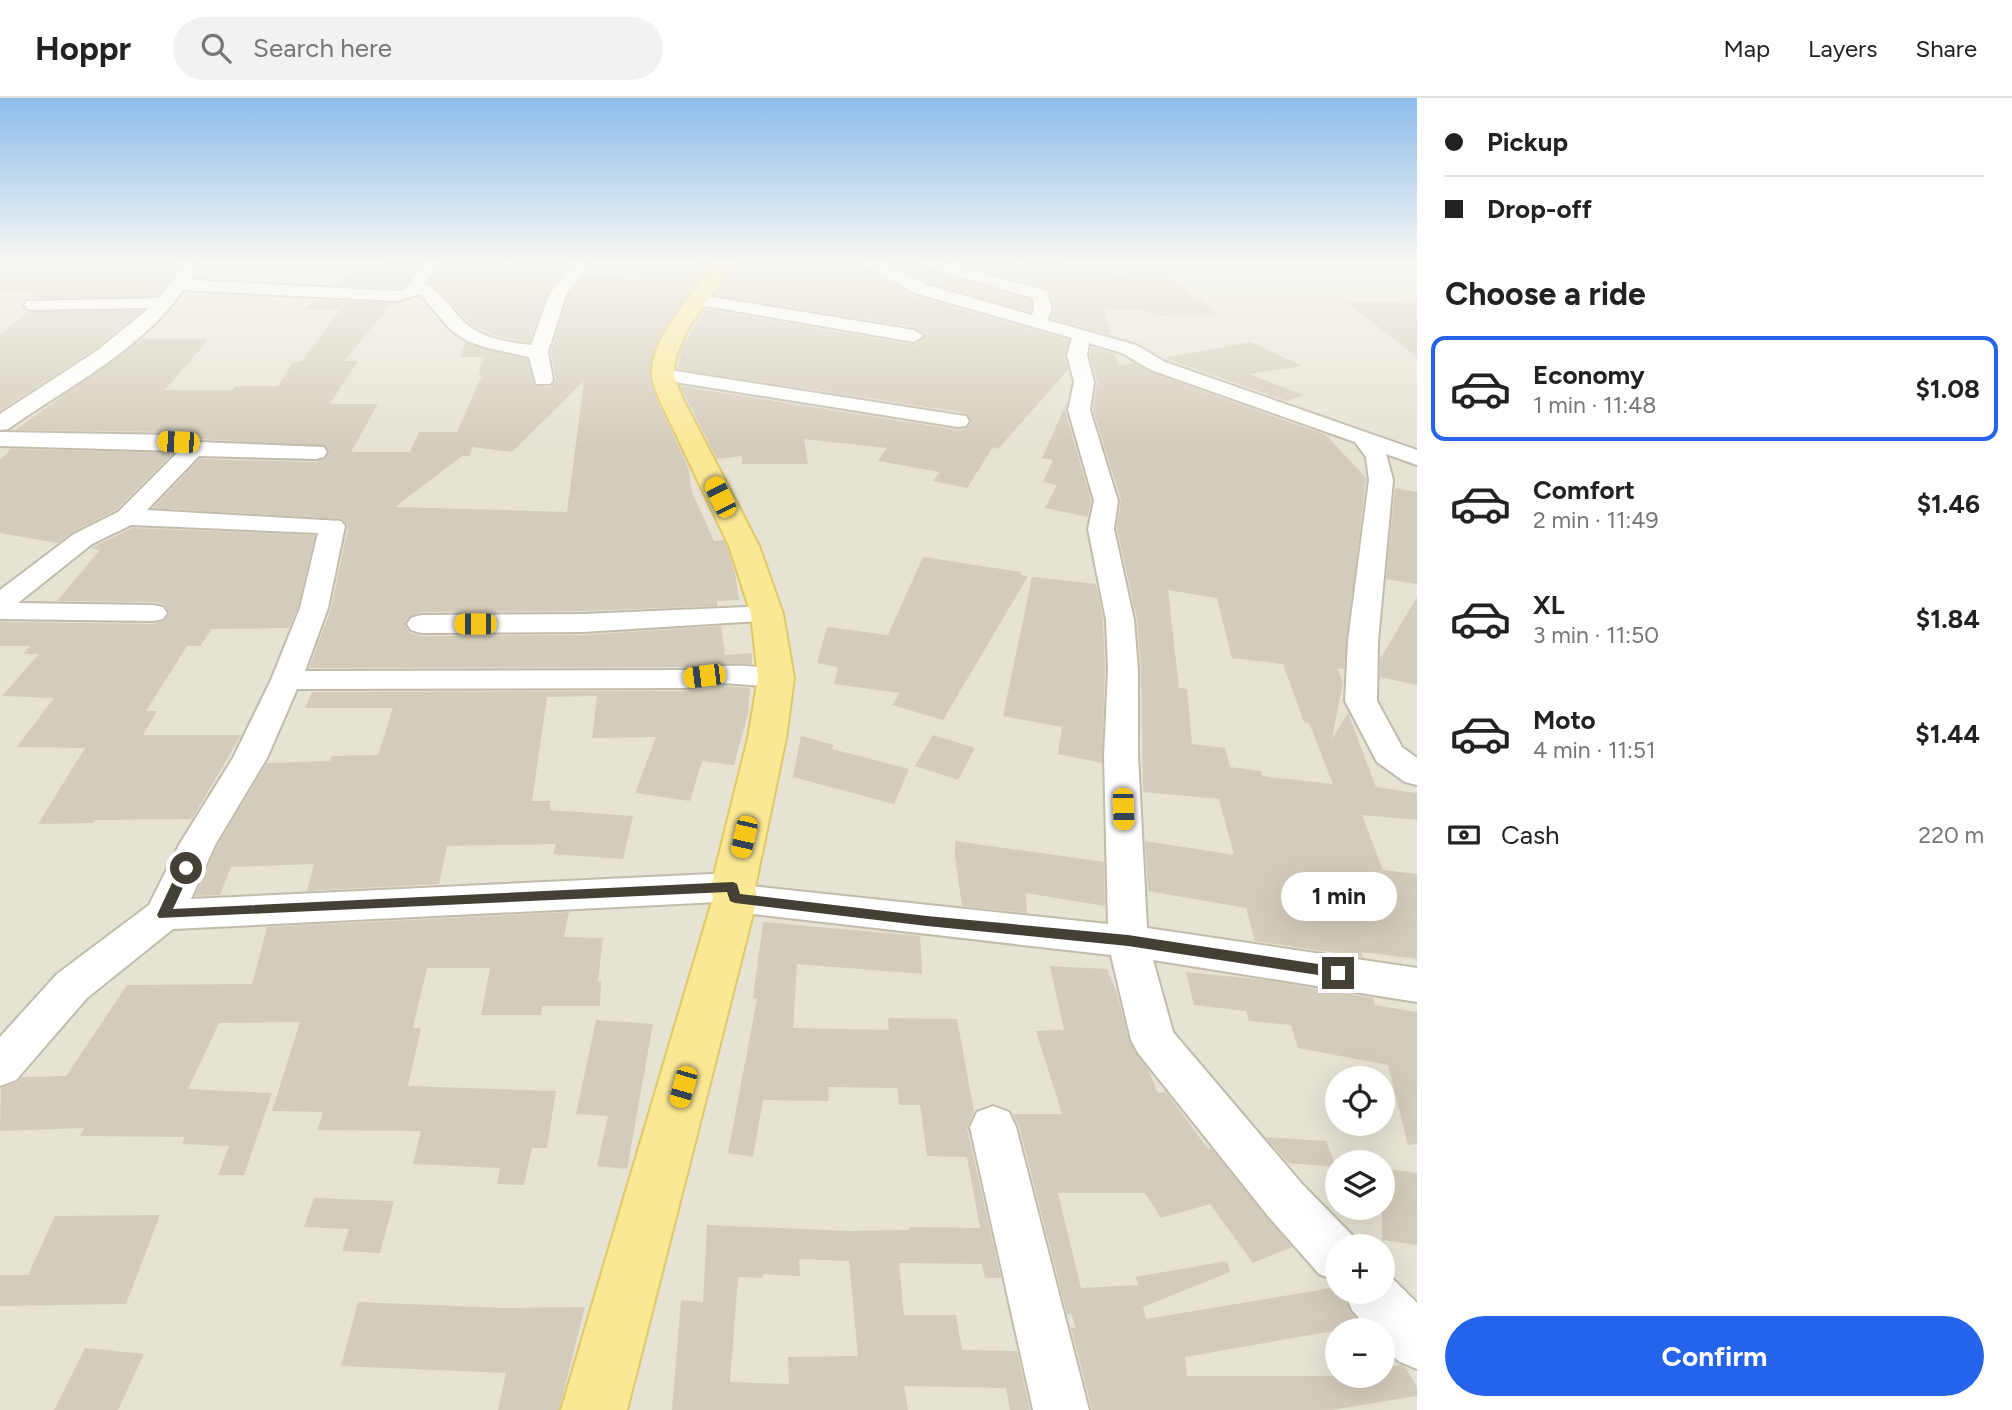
<!DOCTYPE html>
<html lang="en">
<head>
<meta charset="utf-8">
<style>
  :root { --surface:#fff; --page:#f2f2f2; --text:#222; --muted:#767676; --line:#e0e0e0; --accent:#2563eb }
  body { margin:0; font-family:Figtree,sans-serif; background:var(--page); color:var(--text); height:100vh; display:flex; flex-direction:column; font-size:26px; white-space:nowrap }
  * { box-sizing:border-box; margin:0 }
  p { font-size:23px; color:var(--muted) }
  .icon { flex:none; width:38px; height:38px; fill:none; stroke:currentColor; stroke-width:2; stroke-linecap:round; stroke-linejoin:round }
  .map { position:relative; flex:1; overflow:hidden }
  .details { display:flex; flex-direction:column; background:var(--surface); width:595px }
  .details>* { flex:none }
  .hud { display:grid; align-content:center; height:154px; padding:0 28px; background:var(--surface) }
  .fabs { position:absolute; left:1325px; top:968px; display:grid; gap:14px }
  .fabs a { display:grid; place-items:center; width:70px; height:70px; border-radius:50%; background:var(--surface); box-shadow:0 7px 28px #0002; font-size:35px }
  .end { position:absolute; width:32px; height:32px; margin:-16px; border:9px solid #454035; background:#fff; box-shadow:0 0 0 4px #fff }
  .from { border-radius:50% }
  .bubble { position:absolute; height:49px; border-radius:24px; background:var(--surface); box-shadow:0 7px 28px #0002; font-size:23px; font-weight:700; line-height:49px; text-align:center }
  .car { position:absolute; width:21px; height:42px; margin:-21px -10px; border-radius:9px; box-shadow:0 0 5px 2px #0007; background:linear-gradient(#f5c518 24%,#345 0 40%,#f5c518 0 76%,#345 0 86%,#f5c518 0) }
  .hud b { display:flex; align-items:center; gap:24px; height:66px; font-size:26px }
  .hud b+b { border-top:2px solid var(--line) }
  .hud i { width:18px; height:18px; background:var(--text) }
  ul { padding:0; list-style:none }
  li { display:flex; align-items:center; gap:21px; height:105px; margin:0 14px 10px; padding:0 14px; border:4px solid transparent; border-radius:14px }
  li div { flex:1 }
  li b { display:block; font-size:26px }
  li em { font-style:normal; font-weight:700 }
  li.active { border-color:var(--accent) }
  li>.icon { width:63px; height:63px; stroke-width:1.5 }
  h2 { padding:0 28px; font-size:32px; line-height:84px }
  .pay { display:flex; align-items:center; gap:18px; height:77px; padding:0 28px; font-size:26px }
  .pay p { margin-inline-start:auto }
  .button { display:flex; gap:14px; margin-top:auto; padding:14px 28px }
  .button a { flex:1; height:80px; border-radius:42px; background:var(--accent); color:#fff; font-size:28px; font-weight:700; line-height:80px; text-align:center }
  header { display:flex; align-items:center; gap:42px; box-sizing:border-box; height:98px; padding:0 35px; background:var(--surface); border-bottom:2px solid var(--line) }
  header strong { font-size:33px }
  nav { display:flex; gap:38px; margin-inline-start:auto; font-size:24px }
  .search { width:490px; height:63px; background:var(--page); display:flex; align-items:center; gap:18px; box-sizing:border-box; padding:0 24px; border-radius:38px; color:var(--muted); font-size:26px }
  main { display:flex; flex:1; min-height:0 }
  .map>svg:first-child { display:block }
  .residential { fill:#e6e2d4; fill-rule:evenodd }
  .building { fill:#d4ccbb; fill-rule:evenodd }
  .lines { fill:none; stroke-linecap:round; stroke-linejoin:round }
  .minor-casing { stroke:#c0bbab; stroke-width:4 }
  .major-casing { stroke:#e0c765; stroke-width:4 }
  .minor { fill:#fff; fill-rule:evenodd }
  .major { fill:#fbe895; fill-rule:evenodd }
  .route { fill:#454035 }
</style>
</head>
<body>
<header>
<strong>Hoppr</strong>
<div class="search"><svg class="icon" aria-label="search" viewBox="0 0 24 24"><circle cx="10" cy="10" r="6"/><path d="M15 15l6 6"/></svg>Search here</div>
<nav><a>Map</a><a>Layers</a><a>Share</a></nav>
</header>
<main>
<div class="map">
<svg width="1417" height="1312" viewBox="0 0 1417 1312">
  <rect width="100%" height="100%" fill="#f2f0e5"/>
  <path class="residential" d="M0 165H1417V1312H0ZM1337 980H1382V1026H1337ZM1337 1064H1382V1110H1337ZM1337 1148H1382V1194H1337ZM1337 1232H1382V1278H1337Z"/>
  <path class="building" d="M0 165H181L156 197 28 200 38 193H0Z
    M383 165H421L403 189 335 187 356 172 382 173Z
    M443 165H569L547 196 529 244 494 237 469 225 441 194 428 184Z
    M692 165H712L665 230 652 259 650 281 657 302 688 369 692 394 714 443 723 442 727 449 735 475 739 502 717 503V508L583 513 421 514 409 519 405 527 410 535 421 538 583 537 721 528 725 557 752 555V566L684 569 309 570 331 511 348 429 343 421 153 410 200 361 316 364 326 360 329 355 326 348 198 341 178 334 15 332 142 241H209L165 292H232L236 288H278L293 264H301L340 212 303 211 316 202 392 205 344 263H358L330 306H378L351 354H410L419 334H457L482 277H478L484 259H460L465 245 527 261 534 288 550 289 556 282 551 254 568 198 583 178 640 181 651 166 692 168ZM584 283 567 414 395 409 462 358H470L472 349 512 354Z
    M737 165H856L914 198 1069 242 1064 258 1068 272 998 351 993 349 967 390 933 383 940 374 878 363 887 350 804 341 808 366H742V358L717 361 680 288 958 332 966 331 971 324 966 315 677 271 683 247 705 211 914 247 925 239 914 229 715 197Z
    M887 165H918L921 171 1031 202V212L1030 214 928 185Z
    M958 165H1064L1127 179 1130 165 1153 167 1220 217 1156 218 1141 211H1104L1111 237 1051 220 1055 211 1048 190Z
    M1417 203V259L1346 204Z
    M142 213 96 250 0 313V237L27 214Z
    M1251 244 1302 268 1249 276 1304 297 1286 303 1164 260Z
    M1092 249 1115 256 1118 268 1134 265 1150 274 1326 337 1366 380 1344 571 1337 570 1343 584 1332 641 1348 615 1376 689 1417 695V722L1362 717 1383 772 1417 776V861L1361 854 1363 859 1255 843 1246 810 1148 793 1145 743 1234 757 1219 701 1143 694 1141 572 1137 522 1117 431 1121 402 1093 312 1097 284 1090 257ZM1168 492 1217 500 1232 560 1283 566 1304 624 1309 625 1333 686 1262 678 1261 673 1230 669 1225 650 1192 646 1187 591 1179 590Z
    M1067 304 1065 313 1091 403 1088 419 1045 410 1057 387 1043 384 1053 362 1042 360Z
    M11 351 173 355 116 412 73 434 58 445 0 435V362Z
    M1395 390 1417 394V486L1386 481Z
    M132 430 315 437 298 509 289 530 212 531 200 548H187L146 613H157L143 637H241L192 721 95 722 93 725 38 726 85 650 17 649 54 600 2 598 39 556H23L30 548H0V524L153 526 165 522 169 514 164 506 154 504 57 503 100 452 91 450Z
    M923 459 1021 474V477L1028 478 943 622 892 607 900 595 834 586 838 569 817 565 827 529 888 537Z
    M1032 479 1096 486 1103 522 1105 572 1102 665 1058 656 1062 629 1003 618Z
    M1417 499V587L1380 579V561Z
    M723 588 750 590 748 615 734 667 702 663 690 703 635 695 656 639 592 640 597 598 547 599 532 703H550V712L633 718 623 761 553 756 556 746 447 748 439 786 307 793 314 766 231 769 220 797 195 798 217 748 267 665 330 663 332 658 378 657 393 610H305L312 594 684 593Z
    M933 637 975 650 958 682 915 668Z
    M801 638 834 647 832 651 909 671 894 706 793 679Z
    M955 743 1104 764 1105 808 1026 795 1027 815 962 808 955 759Z
    M569 814 564 839 603 840 598 883H601L600 908H542L541 917H481L490 870H427L413 930H421L408 988 556 993 547 1050H532L524 1087 497 1086 500 1070 413 1066 421 1033 317 1032 323 1014 272 1013 300 924 219 925 188 991 272 995 244 1077H218L229 1048 182 1046 185 1039 80 1038 84 1030 0 1033 1 990 17 984 22 979 66 978 127 887 252 886 267 829Z
    M763 824 920 838 922 876 797 866 793 930 889 932 888 920 957 921 974 1014 967 1030 1001 1180H985L982 1166 899 1165 904 1217H956L962 1252 1017 1253 1030 1312H1010L1006 1290 904 1288 908 1312H672L681 1202 703 1204 707 1127 847 1133 909 1132V1129L980 1130 967 1059 927 1058 920 1007H899L897 990 828 989 829 1003 763 1002 753 1059 728 1055 757 901 753 900ZM799 1161 849 1163 858 1258 788 1259 789 1286 730 1284 738 1179 763 1180V1176L800 1178Z
    M1050 868 1107 871 1117 895 1129 943 1149 973 1158 995 1166 994 1208 1051 1211 1050 1292 1149 1253 1165 1210 1106 1161 1120 1145 1095H1058L1081 1190 1139 1187 1135 1179 1227 1163 1230 1174 1143 1209 1146 1221 1337 1189V1194H1341L1350 1213 1362 1228 1185 1259 1187 1278H1382V1270L1401 1267 1405 1269 1417 1289V1298L1331 1312H1092L1071 1230H1076L1071 1215 1067 1216 1019 1028 1013 1016H1062L1036 933 1064 932Z
    M1186 874 1256 881 1373 900 1375 907 1417 914V1046L1408 1047 1388 967 1298 950 1291 927 1249 923 1246 913 1194 907Z
    M596 922 653 926 627 1071 597 1068 608 1018 576 1016Z
    M1265 1039 1326 1043 1336 1069 1288 1065Z
    M1382 1070 1417 1075V1147L1382 1142Z
    M314 1100 394 1103 380 1155 342 1153 349 1131 304 1129Z
    M160 1117 126 1206 0 1208V1177H28L55 1118Z
    M358 1204 504 1210 585 1209 559 1312H498L506 1275 341 1268Z
    M85 1250 144 1256 118 1312H54Z"/>
  <g class="lines">
    <g class="minor-casing">
      <path id="minor" d="M185 165 200 167 190 182 396 193 405 191 424 165H441L424 185C441 193 448 207 460 220 478 240 506 244 531 247L549 197 573 165H589L566 197 548 254 553 282 550 286H536L529 259 488 250 467 243 450 231 420 196 396 203 183 192C141 253 67 289 8 331L0 332V316L98 252 149 210 33 212 27 211 24 207 27 203 159 200Z
        M859 165H880L927 187 1032 217 1034 212 1033 200 922 168 920 165H947L1047 193 1052 212 1047 222 1136 247 1165 264 1417 352V367L1386 356 1393 382 1378 543 1377 603 1402 649 1417 660V687L1405 684 1377 664 1345 603 1348 543 1369 382 1366 359 1355 344 1151 272 1122 255 1089 245 1087 257 1094 284 1090 312 1118 403 1114 431 1134 522 1138 572V658L1147 830 1417 870V904L1153 862 1173 934 1302 1086 1355 1140 1358 1148H1337V1183L1319 1176 1268 1118 1138 955 1131 942 1111 857 735 814 721 810 718 804 173 831 87 900 16 982 0 988V939L57 876 149 807 179 747 233 660 271 582 300 510 318 435 131 427 92 446 18 505 153 507 163 509 167 515 163 521 153 523 0 521V492L74 436 118 414 179 353 0 348V334L178 337 197 344 324 349 327 354 324 359 316 361 199 358 147 412 341 423 345 428 328 510 305 573 684 572C718 567 753 565 787 574L791 580 787 586 776 589 723 585 684 590 297 591 267 660 215 747 191 801 733 775 746 779 751 788 1108 826 1104 658 1108 572 1106 522 1088 431 1094 403 1068 312 1074 284 1067 257 1072 240 915 195Z
        M700 197 914 232 923 238 914 244 694 206 691 202Z
        M663 271 958 317 966 318 969 323 966 328 958 329 656 281 653 277 656 273Z
        M767 508 777 510 781 516 777 522 583 534 421 535 411 532 407 526 411 520 421 517 583 516Z
        M993 1008 1009 1014 1016 1029 1089 1312H1033L970 1029 977 1014Z
        M1382 1173 1388 1176 1417 1205V1271L1398 1263 1382 1246V1232H1369L1352 1212 1344 1194H1382Z"/>
    </g>
    <g class="major-casing">
      <path id="major" d="M716 165H735C715 195 674 238 674 275 675 284 680 293 683 301L759 448 783 516 794 580 786 640 755 789 757 800 627 1312H561L713 800 711 789 748 640 758 580 751 516 729 448 659 301C656 292 651 283 652 274 653 237 694 194 716 165Z"/>
    </g>
    <use href="#minor" class="minor"/>
    <use href="#major" class="major"/>
  </g>
  <linearGradient id="sky" x2="0" y2="1"><stop stop-color="#8cbcea"/><stop offset="0.47" stop-color="#f9f8f3"/><stop offset="1" stop-color="#f9f8f3" stop-opacity="0"/></linearGradient>
  <rect width="1417" height="349" fill="url(#sky)"/>
  <path class="route" d="M186 765 192 770 173 811 733 784 737 786 740 796 927 818 1128 837 1338 869 1345 875 1338 880 1128 848 927 828 735 805 730 803 727 794 159 820 157 817 179 770Z"/>
</svg>
<div class="fabs">
<a><svg class="icon" aria-label="locate" viewBox="0 0 24 24"><circle cx="12" cy="12" r="6"/><path d="M12 2v4M12 18v4M2 12h4M18 12h4"/></svg></a>
<a><svg class="icon" aria-label="layers" viewBox="0 0 24 24"><path d="M12 4l9 5-9 5-9-5zM3 14l9 5 9-5"/></svg></a>
<a>+</a>
<a>−</a>
</div>
<i class="end from" style="left:186px;top:770px"></i>
<i class="end" style="left:1338px;top:875px"></i>
<div class="bubble" style="left:1281px;top:774px;width:116px">1 min</div>
<i class="car" style="left:178px;top:344px;rotate:272deg"></i>
<i class="car" style="left:720px;top:399px;rotate:334deg"></i>
<i class="car" style="left:475px;top:526px;rotate:270deg"></i>
<i class="car" style="left:704px;top:578px;rotate:263deg"></i>
<i class="car" style="left:1123px;top:711px;rotate:178deg"></i>
<i class="car" style="left:744px;top:739px;rotate:193deg"></i>
<i class="car" style="left:683px;top:989px;rotate:196deg"></i>
</div>
<section class="details">
<div class="hud">
<b><i class="from"></i>Pickup</b>
<b><i></i>Drop-off</b>
</div>
<h2>Choose a ride</h2>
<ul>
<li class="active"><svg class="icon" aria-label="car" viewBox="0 0 24 24"><path d="M5 17H2v-5l4-1 3-4h7l3 4 3 1v5h-3M9 17h6M6 11h13"/><circle cx="7" cy="17" r="2"/><circle cx="17" cy="17" r="2"/></svg><div><b>Economy</b><p>1 min · 11:48</p></div><em>$1.08</em></li>
<li><svg class="icon" aria-label="car" viewBox="0 0 24 24"><path d="M5 17H2v-5l4-1 3-4h7l3 4 3 1v5h-3M9 17h6M6 11h13"/><circle cx="7" cy="17" r="2"/><circle cx="17" cy="17" r="2"/></svg><div><b>Comfort</b><p>2 min · 11:49</p></div><em>$1.46</em></li>
<li><svg class="icon" aria-label="car" viewBox="0 0 24 24"><path d="M5 17H2v-5l4-1 3-4h7l3 4 3 1v5h-3M9 17h6M6 11h13"/><circle cx="7" cy="17" r="2"/><circle cx="17" cy="17" r="2"/></svg><div><b>XL</b><p>3 min · 11:50</p></div><em>$1.84</em></li>
<li><svg class="icon" aria-label="car" viewBox="0 0 24 24"><path d="M5 17H2v-5l4-1 3-4h7l3 4 3 1v5h-3M9 17h6M6 11h13"/><circle cx="7" cy="17" r="2"/><circle cx="17" cy="17" r="2"/></svg><div><b>Moto</b><p>4 min · 11:51</p></div><em>$1.44</em></li>
</ul>
<div class="pay"><svg class="icon" aria-label="cash" viewBox="0 0 24 24"><path d="M3 7h18v10H3z"/><circle cx="12" cy="12" r="2"/></svg>Cash<p>220 m</p></div>
<div class="button"><a>Confirm</a></div>
</section>
</main>
</body>
</html>
